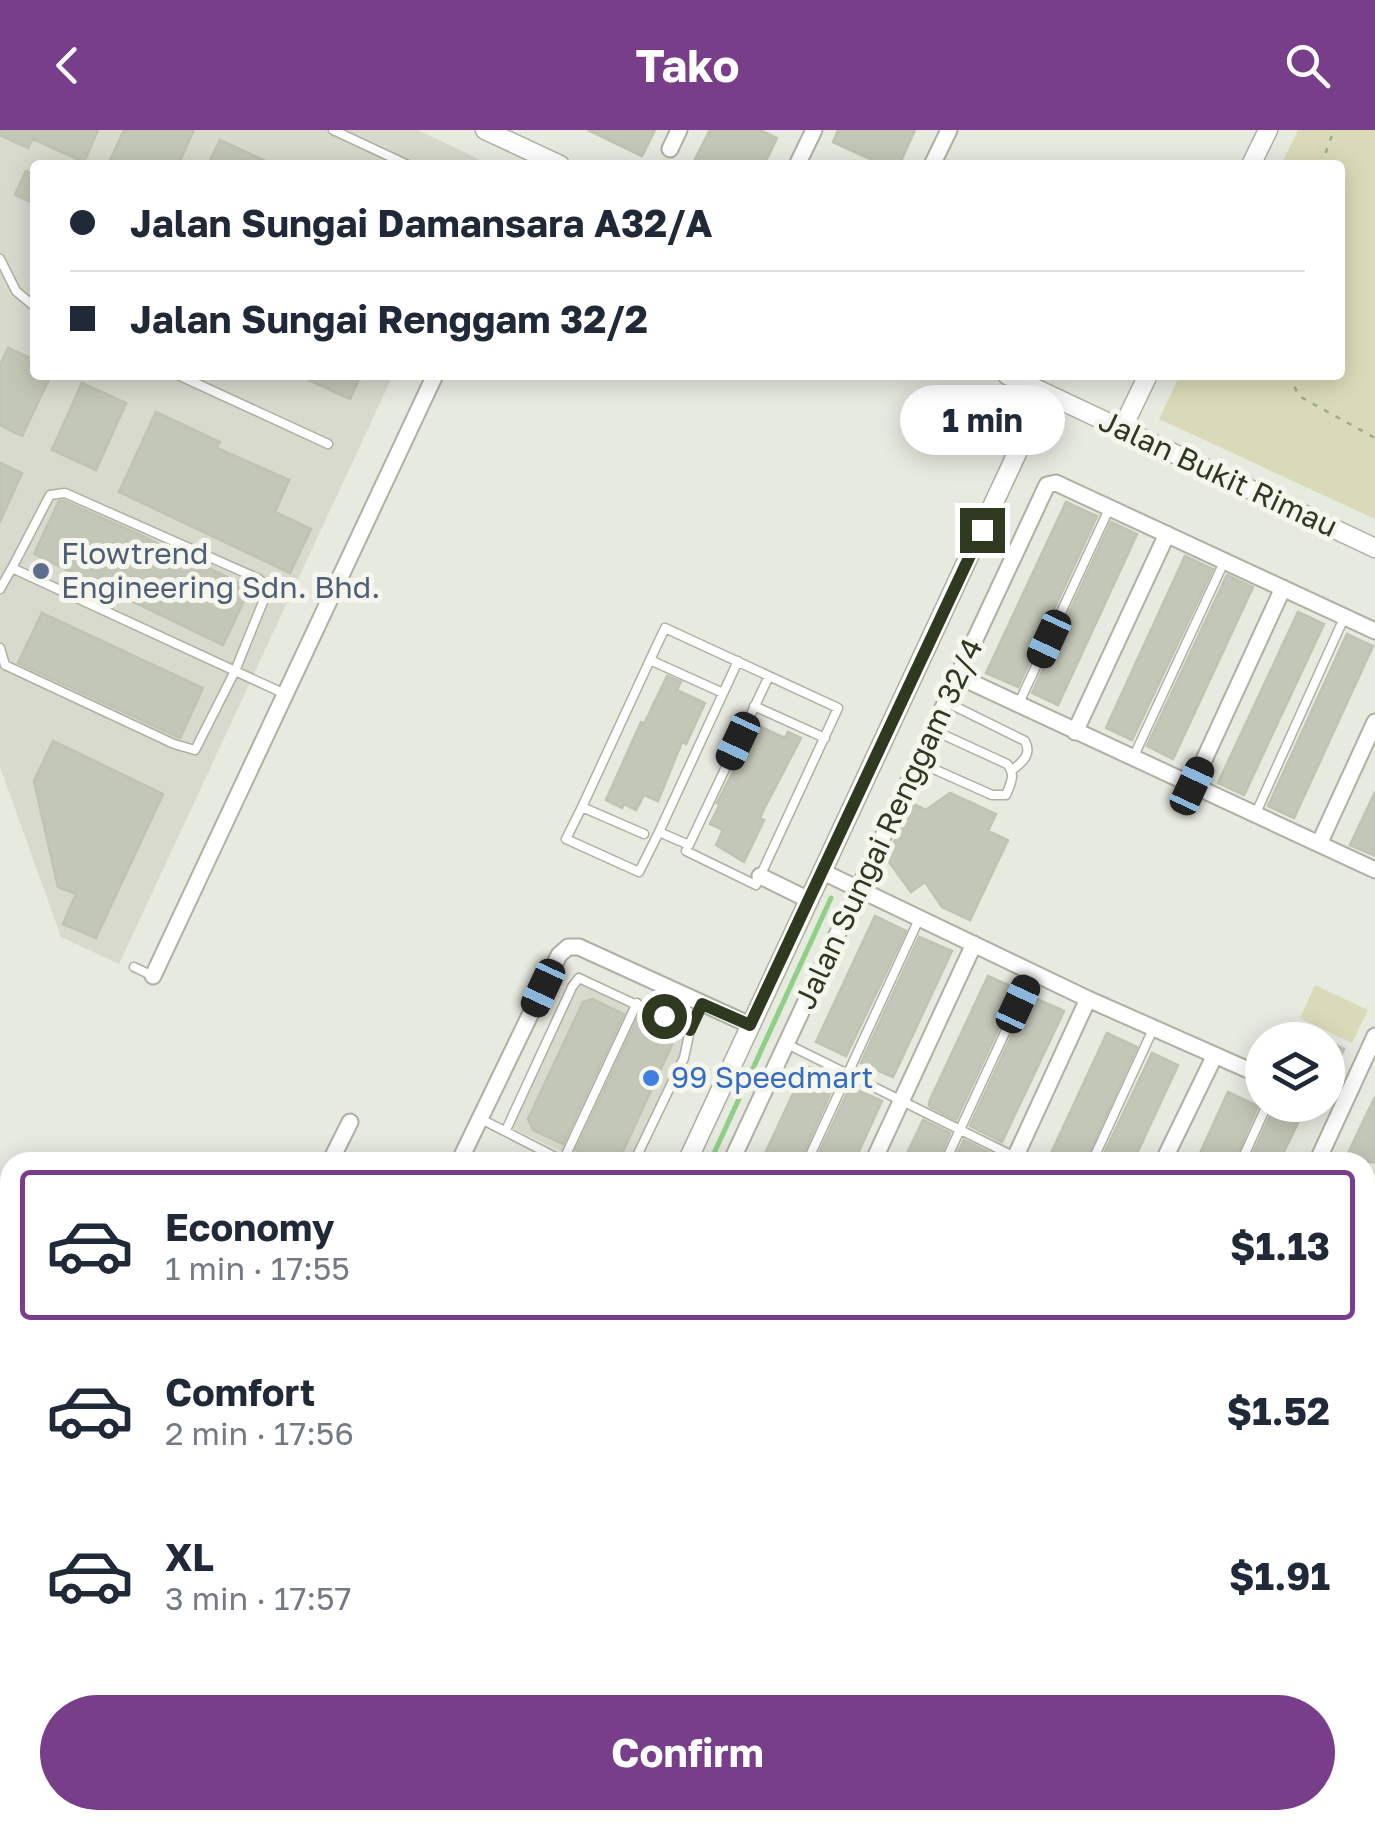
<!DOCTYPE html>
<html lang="en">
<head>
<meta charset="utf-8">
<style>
  :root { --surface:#fff; --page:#f2f2f3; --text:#1f2937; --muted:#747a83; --line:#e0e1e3; --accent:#793e8a }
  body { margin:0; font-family:"Golos Text",sans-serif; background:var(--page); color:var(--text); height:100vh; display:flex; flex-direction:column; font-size:38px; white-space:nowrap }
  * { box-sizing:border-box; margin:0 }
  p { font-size:32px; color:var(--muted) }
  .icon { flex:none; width:55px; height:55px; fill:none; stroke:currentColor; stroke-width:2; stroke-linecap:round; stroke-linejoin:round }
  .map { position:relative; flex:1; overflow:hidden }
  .details { position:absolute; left:0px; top:1022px; width:1375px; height:678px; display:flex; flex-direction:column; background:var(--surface); border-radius:30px 30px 0 0; box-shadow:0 5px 25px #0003 }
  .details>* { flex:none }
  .hud { position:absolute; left:30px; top:30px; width:1315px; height:220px; border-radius:10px; box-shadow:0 5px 25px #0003; display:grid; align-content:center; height:220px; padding:0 40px; background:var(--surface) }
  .fabs { position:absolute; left:1245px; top:892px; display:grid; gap:20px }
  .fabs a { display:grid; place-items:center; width:100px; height:100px; border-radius:50%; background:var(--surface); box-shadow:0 5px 25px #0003; font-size:50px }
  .end { position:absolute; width:45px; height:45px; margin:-22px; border:12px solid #2e3920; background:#fff; box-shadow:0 0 0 5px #fff }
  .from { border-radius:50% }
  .bubble { position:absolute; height:70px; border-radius:35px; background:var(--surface); box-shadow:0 5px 25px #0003; font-size:32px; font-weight:700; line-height:70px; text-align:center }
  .car { position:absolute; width:30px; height:60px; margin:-30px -15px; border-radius:12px; box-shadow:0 0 8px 2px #0007; background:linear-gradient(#222 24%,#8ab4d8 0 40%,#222 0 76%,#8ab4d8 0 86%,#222 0) }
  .hud b { display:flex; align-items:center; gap:35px; height:95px; font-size:38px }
  .hud b+b { border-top:2px solid var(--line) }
  .hud i { width:25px; height:25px; background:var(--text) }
  ul { padding:18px 0 0; list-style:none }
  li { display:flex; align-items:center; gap:30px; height:150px; margin:0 20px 15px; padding:0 20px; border:5px solid transparent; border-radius:10px }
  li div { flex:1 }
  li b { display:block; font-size:38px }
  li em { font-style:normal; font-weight:700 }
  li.active { border-color:var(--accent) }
  li>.icon { width:90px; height:90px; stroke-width:1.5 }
  .cta { display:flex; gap:20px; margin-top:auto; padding:20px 40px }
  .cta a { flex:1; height:115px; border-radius:60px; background:var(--accent); color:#fff; font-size:40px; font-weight:700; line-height:115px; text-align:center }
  header { display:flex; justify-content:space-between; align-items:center; height:130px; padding:0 40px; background:var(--accent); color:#fff; font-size:45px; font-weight:700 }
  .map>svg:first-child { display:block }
  .built { fill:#d7dacd }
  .green { fill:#dbdab8 }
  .water { fill:#91ce87 }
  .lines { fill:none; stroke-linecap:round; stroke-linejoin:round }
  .stream { stroke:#91ce87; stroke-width:5 }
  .building { fill:#c3c7b7; stroke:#bec3b2; stroke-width:2.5 }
  .service-casing { stroke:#acb1a2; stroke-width:11 }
  .minor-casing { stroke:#acb1a2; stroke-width:19 }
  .tertiary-casing { stroke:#acb1a2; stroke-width:21 }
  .path { stroke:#9bad80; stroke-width:2.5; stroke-dasharray:5 8; stroke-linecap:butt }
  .service { stroke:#fff; stroke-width:8 }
  .minor { stroke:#fff; stroke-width:15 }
  .tertiary { stroke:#fff; stroke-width:18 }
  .route { stroke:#2e3920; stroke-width:12 }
  .service-dot { fill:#5c6f8a; stroke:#f5f7ef; stroke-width:4 }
  .shop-dot { fill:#3f7fe0; stroke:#f5f7ef; stroke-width:4 }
  .labels { text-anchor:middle; stroke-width:10; stroke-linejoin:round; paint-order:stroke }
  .street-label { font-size:30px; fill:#2e3920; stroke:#f5f7ef }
  .service-label { font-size:30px; fill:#4e5e75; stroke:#f5f7ef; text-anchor:start }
  .shop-label { font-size:30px; fill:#366cbe; stroke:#f5f7ef; text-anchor:start }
</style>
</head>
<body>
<header><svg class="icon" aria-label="back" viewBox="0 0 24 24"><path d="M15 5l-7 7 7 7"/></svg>Tako<svg class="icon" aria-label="search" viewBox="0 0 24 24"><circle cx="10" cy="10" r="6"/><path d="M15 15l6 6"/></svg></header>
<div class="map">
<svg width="1375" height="1699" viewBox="0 0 1375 1699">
  <rect width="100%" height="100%" fill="#e7eadf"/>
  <path class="built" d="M0 0H418L491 35H35V245H393L119 834 61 807 0 637Z
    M579 853 686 904V913L629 1032H585L511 998Z
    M124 1690H976L972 1699H125Z"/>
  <path class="green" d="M1298 0H1375V389L1159 289 1180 245H1340V35H1281Z
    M1315 855 1368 880 1352 913 1300 888Z"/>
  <path class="water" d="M1365 1517 1375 1521V1699H1368L1369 1693 1365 1690Z"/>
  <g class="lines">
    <path class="stream" d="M710 1032 831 768"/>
  </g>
  <path class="building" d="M0 0H98L84 32 33 9 28 18 0 5Z
    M124 0H194L178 35H108Z
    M588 0H655L642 26Z
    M710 0H760L777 8 764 35H692Z
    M838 0H915L899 35H883L833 12Z
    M220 10 274 35H208Z
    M26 41 35 45V74L15 65Z
    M8 218 35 230V245H51L22 306 0 295V235Z
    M298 245H361L350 269Z
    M82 253 126 273 96 340 52 320Z
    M156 282 220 312 217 318 289 350 275 382 311 399 290 443 119 362Z
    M0 333 22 343 0 392Z
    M59 371H64L136 403 250 458 223 515 34 424Z
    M1066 372 1097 386 1018 557 986 543Z
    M1111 392 1137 404 1058 575 1032 563Z
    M1185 426 1213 439 1132 610 1106 598Z
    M1227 445 1253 457 1173 629 1147 616Z
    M1298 482 1324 494 1244 665 1218 653Z
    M42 483 203 558 180 608 18 533Z
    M1347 504 1373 516 1294 688 1268 676Z
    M667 546 681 552 677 560 705 573 686 614 682 612 658 671 644 665 636 680 624 674 622 678 606 670 641 592 644 594Z
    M757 595 785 608 788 602 801 608 764 679 760 688 764 690 744 732 716 715 723 700 710 694 720 674 717 673Z
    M53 611 163 664 96 808 63 794 76 764 58 757 34 651Z
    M1375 662V726L1350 715Z
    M950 663 996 684 988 701 1008 710 970 790 942 777 925 752 911 762 886 728 913 674 926 680Z
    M875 786 906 801 846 926 816 912Z
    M919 807 952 821 893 947 861 933Z
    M988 846 1017 859 956 990 929 976V972Z
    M1030 866 1064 881 1002 1012 970 996Z
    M592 869 624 884 563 1014 533 1000 528 989 583 872Z
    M637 890 668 904 672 915 618 1032H604L576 1020Z
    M1107 903 1137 917 1085 1032H1047Z
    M1328 911 1344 919 1328 954Z
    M1152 923 1178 935 1133 1032H1100Z
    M806 936 836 950 800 1032H761Z
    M850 957 882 971 854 1032H815Z
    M1228 962 1258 976 1234 1032H1196Z
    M1375 967V1032H1344L1358 1002Z
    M1272 982 1298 993 1279 1032H1249Z
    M923 990 950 1003 938 1032H903Z
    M964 1010 996 1026 993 1032H953Z"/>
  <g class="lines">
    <g class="service-casing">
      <path id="service" d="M333 0 408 35
        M0 129 16 161 35 177
        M178 245 328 314
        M0 459 12 438 285 564
        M0 518 5 535 174 614 195 620 235 541 269 457 257 448 65 363 50 365 12 438
        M738 531 659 702 689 715 769 546
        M946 572 1025 611C1032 624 1023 632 1012 640
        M1018 575 1109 379
        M754 576 825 608
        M1133 628 1225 430
        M918 632 992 665H1006C1011 653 1016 644 1007 634L933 600
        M582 677 650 530
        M1255 685 1344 488
        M644 704 582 677 566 709 639 742 659 702
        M686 721 756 755 838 578 665 498 650 530 723 563
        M134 837 153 846
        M787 914 1015 1027
        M481 989 563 1031
        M506 1000 572 857 579 848 690 900
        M563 1031 637 873
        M634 1032 684 928 690 900 702 873
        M807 1032 920 787
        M945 1032 1033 842
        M1092 1032 1154 897
        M1241 1032 1267 975
        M1365 1086 1375 1064
        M602 1690 620 1699
        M857 1690V1699
        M179 1699V1690
        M436 1699 439 1690
        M961 1699 965 1690"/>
    </g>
    <g class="minor-casing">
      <path id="minor" d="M670 19 679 0
        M797 35 814 0
        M932 35 949 0
        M958 546 1375 740
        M1075 602 1167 404
        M1192 656 1283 458
        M1319 714 1375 592
        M823 742 1088 869 1262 946
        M760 746 809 770
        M153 846 435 245
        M330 1032 350 992
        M459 1032 559 825 568 817H579L750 895
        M731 1032 1047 355 1056 353 1375 501
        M873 1032 974 814
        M1013 1032 1088 869
        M1163 1032 1215 925
        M1317 1032 1375 906
        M1365 1248 1375 1226
        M1365 1322 1375 1301
        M993 1690 1012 1699
        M486 1699 489 1690"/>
    </g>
    <g class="tertiary-casing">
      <path id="tertiary" d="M485 0 560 35
        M1251 35 1268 0
        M1007 245 1375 418
        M1122 299 1148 245
        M687 1032 1045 263
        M1365 1460 1375 1465"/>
    </g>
    <path class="path" d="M1321 35 1334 0
      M1289 245 1299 266 1375 308
      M0 1060 10 1140
      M0 1220 10 1219
      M28 1699V1690"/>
    <use href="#service" class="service"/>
    <use href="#minor" class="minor"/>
    <use href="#tertiary" class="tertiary"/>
  </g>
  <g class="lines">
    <path class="route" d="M664 886 690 900 702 874 750 895 982 400"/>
  </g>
  <circle class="service-dot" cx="41" cy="441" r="10"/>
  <circle class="shop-dot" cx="651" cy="948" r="10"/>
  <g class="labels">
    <g class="street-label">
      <text transform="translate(1218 344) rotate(25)" y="10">Jalan Bukit Rimau</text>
      <text transform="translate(889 694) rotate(-65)" y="10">Jalan Sungai Renggam 32/4</text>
    </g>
    <g class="service-label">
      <text x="61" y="434">Flowtrend<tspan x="61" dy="34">Engineering Sdn. Bhd.</tspan></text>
    </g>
    <g class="shop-label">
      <text x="671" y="958">99 Speedmart</text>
    </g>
  </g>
</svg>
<div class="fabs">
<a><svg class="icon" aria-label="layers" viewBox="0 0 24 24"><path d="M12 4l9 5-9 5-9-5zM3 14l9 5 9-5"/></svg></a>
</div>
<i class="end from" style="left:664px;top:886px"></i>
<i class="end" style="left:982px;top:400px"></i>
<div class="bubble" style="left:900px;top:255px;width:165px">1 min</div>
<i class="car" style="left:1049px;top:509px;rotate:205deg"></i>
<i class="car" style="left:738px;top:611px;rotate:205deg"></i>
<i class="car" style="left:1192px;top:656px;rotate:25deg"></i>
<i class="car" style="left:543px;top:858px;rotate:205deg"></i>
<i class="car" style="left:1018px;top:874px;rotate:25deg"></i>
<div class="hud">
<b><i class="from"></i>Jalan Sungai Damansara A32/A</b>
<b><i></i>Jalan Sungai Renggam 32/2</b>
</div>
<section class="details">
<ul>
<li class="active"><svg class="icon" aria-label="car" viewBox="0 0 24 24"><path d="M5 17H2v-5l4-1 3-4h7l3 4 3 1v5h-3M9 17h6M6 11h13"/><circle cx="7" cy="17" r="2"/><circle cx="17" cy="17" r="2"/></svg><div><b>Economy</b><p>1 min · 17:55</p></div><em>$1.13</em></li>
<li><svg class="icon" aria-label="car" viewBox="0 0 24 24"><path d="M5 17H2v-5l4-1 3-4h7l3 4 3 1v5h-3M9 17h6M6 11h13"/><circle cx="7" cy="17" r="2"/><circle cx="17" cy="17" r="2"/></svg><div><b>Comfort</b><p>2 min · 17:56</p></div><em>$1.52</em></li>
<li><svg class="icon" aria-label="car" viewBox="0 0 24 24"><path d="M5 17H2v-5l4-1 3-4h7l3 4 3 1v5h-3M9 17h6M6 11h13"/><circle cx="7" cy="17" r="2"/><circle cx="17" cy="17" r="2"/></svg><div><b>XL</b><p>3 min · 17:57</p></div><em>$1.91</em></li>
</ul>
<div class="cta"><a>Confirm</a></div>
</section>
</div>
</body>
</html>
